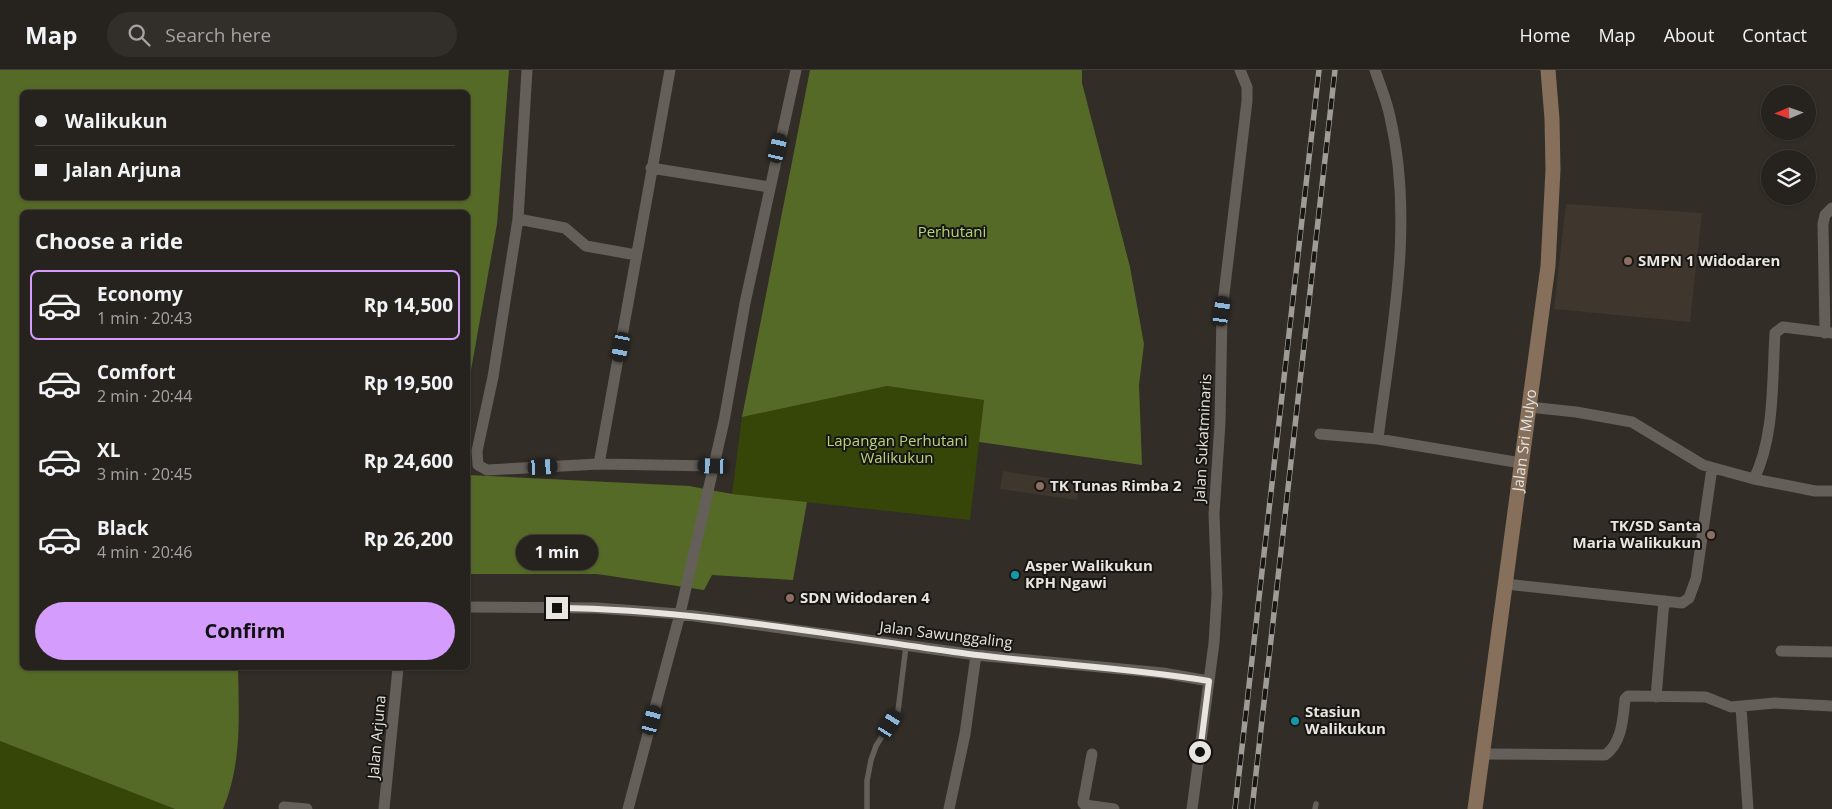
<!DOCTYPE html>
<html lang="en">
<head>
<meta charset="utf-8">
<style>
  :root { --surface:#26221d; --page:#322f2a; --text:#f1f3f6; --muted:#a4a4a4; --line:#423f3b; --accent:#d39cfd }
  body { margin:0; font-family:"Open Sans",sans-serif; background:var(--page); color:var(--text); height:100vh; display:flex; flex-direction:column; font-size:19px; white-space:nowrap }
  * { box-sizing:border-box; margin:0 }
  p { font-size:16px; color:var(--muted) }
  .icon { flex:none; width:28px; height:28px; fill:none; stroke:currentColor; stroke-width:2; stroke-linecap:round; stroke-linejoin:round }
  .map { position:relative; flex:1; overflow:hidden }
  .panel { position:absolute; left:20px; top:140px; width:450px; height:460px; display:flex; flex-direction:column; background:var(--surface); border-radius:8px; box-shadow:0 1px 4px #0004,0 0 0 1px var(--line) }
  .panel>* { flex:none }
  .top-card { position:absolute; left:20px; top:20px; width:450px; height:110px; border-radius:8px; box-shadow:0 1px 4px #0004,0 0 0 1px var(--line); display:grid; align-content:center; height:110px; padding:0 15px; background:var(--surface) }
  .needle { width:32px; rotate:268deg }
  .fabs { position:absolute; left:1761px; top:15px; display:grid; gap:10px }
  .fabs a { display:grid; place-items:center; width:55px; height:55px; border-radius:50%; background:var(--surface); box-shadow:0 1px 4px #0004,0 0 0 1px var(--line); font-size:25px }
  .end { position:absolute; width:22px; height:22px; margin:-11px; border:6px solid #e8e5e1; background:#111; box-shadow:0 0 0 2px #111 }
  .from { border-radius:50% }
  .bubble { position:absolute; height:35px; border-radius:18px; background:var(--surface); box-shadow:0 1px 4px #0004,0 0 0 1px var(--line); font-size:16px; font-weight:700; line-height:35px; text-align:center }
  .car { position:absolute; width:15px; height:30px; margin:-15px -8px; border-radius:6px; box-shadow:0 0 4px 1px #0007; background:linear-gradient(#222 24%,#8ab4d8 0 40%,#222 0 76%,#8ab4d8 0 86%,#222 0) }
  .top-card b { display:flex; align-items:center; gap:18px; height:48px; font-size:19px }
  .top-card b+b { border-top:1px solid var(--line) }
  .top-card i { width:12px; height:12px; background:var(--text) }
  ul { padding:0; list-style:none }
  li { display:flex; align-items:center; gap:15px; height:70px; margin:0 10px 8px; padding:0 5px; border:2px solid transparent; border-radius:8px }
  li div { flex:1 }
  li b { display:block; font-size:19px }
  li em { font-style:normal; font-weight:700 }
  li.active { border-color:var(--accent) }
  li>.icon { width:45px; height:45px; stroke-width:1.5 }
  h2 { padding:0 15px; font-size:22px; line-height:60px }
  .action { display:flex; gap:10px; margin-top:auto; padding:10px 15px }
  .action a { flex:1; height:58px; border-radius:30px; background:var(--accent); color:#111; font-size:20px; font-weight:700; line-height:58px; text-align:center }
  header { display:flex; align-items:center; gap:30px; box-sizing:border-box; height:70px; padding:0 25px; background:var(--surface); border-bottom:1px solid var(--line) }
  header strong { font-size:24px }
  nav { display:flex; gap:28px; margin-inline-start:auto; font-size:18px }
  .search { width:350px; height:45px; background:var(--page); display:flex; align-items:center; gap:12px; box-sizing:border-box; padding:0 18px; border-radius:28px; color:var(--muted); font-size:19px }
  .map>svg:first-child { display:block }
  .built { fill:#3f372d }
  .green { fill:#364609 }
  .forest { fill:#566a28; fill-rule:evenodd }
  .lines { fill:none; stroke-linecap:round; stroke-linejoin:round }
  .lane { stroke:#655f59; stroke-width:5.5 }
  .street { stroke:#655f59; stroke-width:11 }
  .secondary { stroke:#866f5b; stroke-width:15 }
  .rail-casing { stroke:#9f9b96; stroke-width:5.5 }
  .rail { stroke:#181613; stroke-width:4; stroke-dasharray:11; stroke-linecap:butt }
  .route { stroke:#e8e5e1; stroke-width:6 }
  .education-dot { fill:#8d6e63; stroke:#181613; stroke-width:2 }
  .culture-dot { fill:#0f9aa8; stroke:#181613; stroke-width:2 }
  .labels { text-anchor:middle; stroke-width:4; stroke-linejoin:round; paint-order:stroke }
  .park-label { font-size:15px; fill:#b7d678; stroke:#181613 }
  .poi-label { font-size:15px; font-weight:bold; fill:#e8e5e1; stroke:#181613; text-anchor:start }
  .street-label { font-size:15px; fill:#e8e5e1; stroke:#181613 }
</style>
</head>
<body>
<header>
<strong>Map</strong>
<div class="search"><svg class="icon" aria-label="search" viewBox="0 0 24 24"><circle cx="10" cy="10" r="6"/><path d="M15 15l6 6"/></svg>Search here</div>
<nav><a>Home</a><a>Map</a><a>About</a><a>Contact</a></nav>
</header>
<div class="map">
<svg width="1832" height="739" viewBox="0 0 1832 739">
  <rect width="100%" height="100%" fill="#322d27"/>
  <path class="built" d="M1566 134 1702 143 1690 252 1554 239Z
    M1003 401 1080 413 1077 430 1000 419Z"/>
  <path class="green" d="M887 316 984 330 970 450 732 424 742 347Z
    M0 671 175 739H0Z"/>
  <path class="forest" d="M0 0H509L497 154 468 317V142H22V598H238C239 646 242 694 223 739H175L0 671ZM468 22V128H22V22Z
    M810 0H1082V13L1130 197 1144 274 1139 315 1142 395 979 372 984 330 887 316 742 347Z
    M468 405 689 416 732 424 807 432 793 510 712 505 704 520 597 504H468Z"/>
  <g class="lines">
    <path class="lane" d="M867 739V711L871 690 876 676 898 641 906 576
      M1315 739 1316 734"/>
    <path class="street" d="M527 0 518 149 493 307 477 381 478 395 487 400 599 394 713 396
      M1375 0C1380 15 1387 31 1390 47 1415 154 1391 263 1378 369
      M651 98 769 117
      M518 149 565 158 586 176 636 185
      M1825 263 1823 154 1825 145 1832 138
      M1529 337 1576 342 1632 352 1703 395 1754 409 1815 421H1832
      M1320 364 1378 369 1521 393
      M599 394 670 0
      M1754 409C1775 366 1772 310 1775 263L1783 257 1832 263
      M1506 514 1682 533 1689 528 1696 509 1712 398
      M468 537 596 538 680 544 976 585 1163 603 1209 611
      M1781 581 1832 582
      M1656 627 1664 531
      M1741 637 1748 739
      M1092 684 1083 733 1085 735 1114 739
      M1483 684 1605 685C1622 673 1623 649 1625 629L1628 626 1706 627 1731 637 1775 633 1832 636
      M284 737 307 739
      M384 739 398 598
      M628 739 680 544 724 351 745 233 796 0
      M949 739 965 664 976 585
      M1192 739 1214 573 1217 524 1214 444 1220 353 1222 241 1247 31V17L1240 0"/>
    <path class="secondary" id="s1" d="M1475 739 1548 196 1553 100 1552 49 1548 0"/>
    <g class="rail-casing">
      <path id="rail" d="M1235 739 1319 0
        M1252 739 1335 0"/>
    </g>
    <use href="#rail" class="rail"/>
  </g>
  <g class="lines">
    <path class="route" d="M557 538C690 539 822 564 954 582 1039 594 1125 597 1209 611L1200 682"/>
  </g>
  <g class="education-dot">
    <circle cx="1628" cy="191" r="5"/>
    <circle cx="1040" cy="416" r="5"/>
    <circle cx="1711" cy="465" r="5"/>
    <circle cx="790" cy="528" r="5"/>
  </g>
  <g class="culture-dot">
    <circle cx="1015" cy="505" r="5"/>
    <circle cx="1295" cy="651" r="5"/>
  </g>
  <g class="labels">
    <g class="park-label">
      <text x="952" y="167">Perhutani</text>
      <text x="897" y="376">Lapangan Perhutani<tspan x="897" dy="17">Walikukun</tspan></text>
    </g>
    <g class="poi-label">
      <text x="1638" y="196">SMPN 1 Widodaren</text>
      <text x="1050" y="421">TK Tunas Rimba 2</text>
      <text x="1701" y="461" text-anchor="end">TK/SD Santa<tspan x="1701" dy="17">Maria Walikukun</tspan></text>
      <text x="1025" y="501">Asper Walikukun<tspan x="1025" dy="17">KPH Ngawi</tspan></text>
      <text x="800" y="533">SDN Widodaren 4</text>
      <text x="1305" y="647">Stasiun<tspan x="1305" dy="17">Walikukun</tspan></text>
    </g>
    <g class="street-label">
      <text transform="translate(1203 368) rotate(-87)" y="5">Jalan Sukatminaris</text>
      <text dy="5" stroke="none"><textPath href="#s1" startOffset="372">Jalan Sri Mulyo</textPath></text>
      <text transform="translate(946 565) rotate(7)" y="5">Jalan Sawunggaling</text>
      <text transform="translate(377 667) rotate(-85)" y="5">Jalan Arjuna</text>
    </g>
  </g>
</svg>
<div class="fabs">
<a><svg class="needle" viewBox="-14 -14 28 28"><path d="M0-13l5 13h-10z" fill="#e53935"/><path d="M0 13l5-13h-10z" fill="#a4a4a4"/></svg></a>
<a><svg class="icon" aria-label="layers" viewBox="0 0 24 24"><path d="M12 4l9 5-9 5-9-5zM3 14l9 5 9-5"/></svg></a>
</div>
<i class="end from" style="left:1200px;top:682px"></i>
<i class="end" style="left:557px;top:538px"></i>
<div class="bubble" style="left:516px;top:465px;width:82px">1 min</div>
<i class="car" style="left:778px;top:78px;rotate:13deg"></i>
<i class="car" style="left:1222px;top:241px;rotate:8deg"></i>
<i class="car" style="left:621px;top:277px;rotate:191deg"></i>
<i class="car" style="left:713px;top:396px;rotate:272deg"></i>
<i class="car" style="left:543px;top:397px;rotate:87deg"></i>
<i class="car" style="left:652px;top:650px;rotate:15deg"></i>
<i class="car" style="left:890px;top:654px;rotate:32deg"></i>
<div class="top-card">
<b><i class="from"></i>Walikukun</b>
<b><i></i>Jalan Arjuna</b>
</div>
<section class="panel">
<h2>Choose a ride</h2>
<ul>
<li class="active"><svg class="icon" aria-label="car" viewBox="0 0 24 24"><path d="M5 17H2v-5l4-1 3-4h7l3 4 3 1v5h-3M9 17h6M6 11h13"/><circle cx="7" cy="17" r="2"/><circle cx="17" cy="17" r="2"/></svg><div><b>Economy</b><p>1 min · 20:43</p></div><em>Rp 14,500</em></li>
<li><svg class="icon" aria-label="car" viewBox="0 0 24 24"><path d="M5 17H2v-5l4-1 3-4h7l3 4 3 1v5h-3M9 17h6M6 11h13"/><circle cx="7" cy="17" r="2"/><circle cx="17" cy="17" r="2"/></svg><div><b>Comfort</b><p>2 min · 20:44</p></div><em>Rp 19,500</em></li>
<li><svg class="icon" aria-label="car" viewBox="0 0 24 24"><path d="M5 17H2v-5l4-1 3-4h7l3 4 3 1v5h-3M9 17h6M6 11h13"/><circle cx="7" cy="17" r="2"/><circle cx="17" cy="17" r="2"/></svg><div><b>XL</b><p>3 min · 20:45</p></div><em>Rp 24,600</em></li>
<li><svg class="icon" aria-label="car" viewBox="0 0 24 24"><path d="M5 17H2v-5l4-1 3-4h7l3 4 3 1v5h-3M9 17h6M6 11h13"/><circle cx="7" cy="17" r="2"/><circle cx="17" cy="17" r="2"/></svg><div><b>Black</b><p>4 min · 20:46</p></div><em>Rp 26,200</em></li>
</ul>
<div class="action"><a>Confirm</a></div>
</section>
</div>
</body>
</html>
